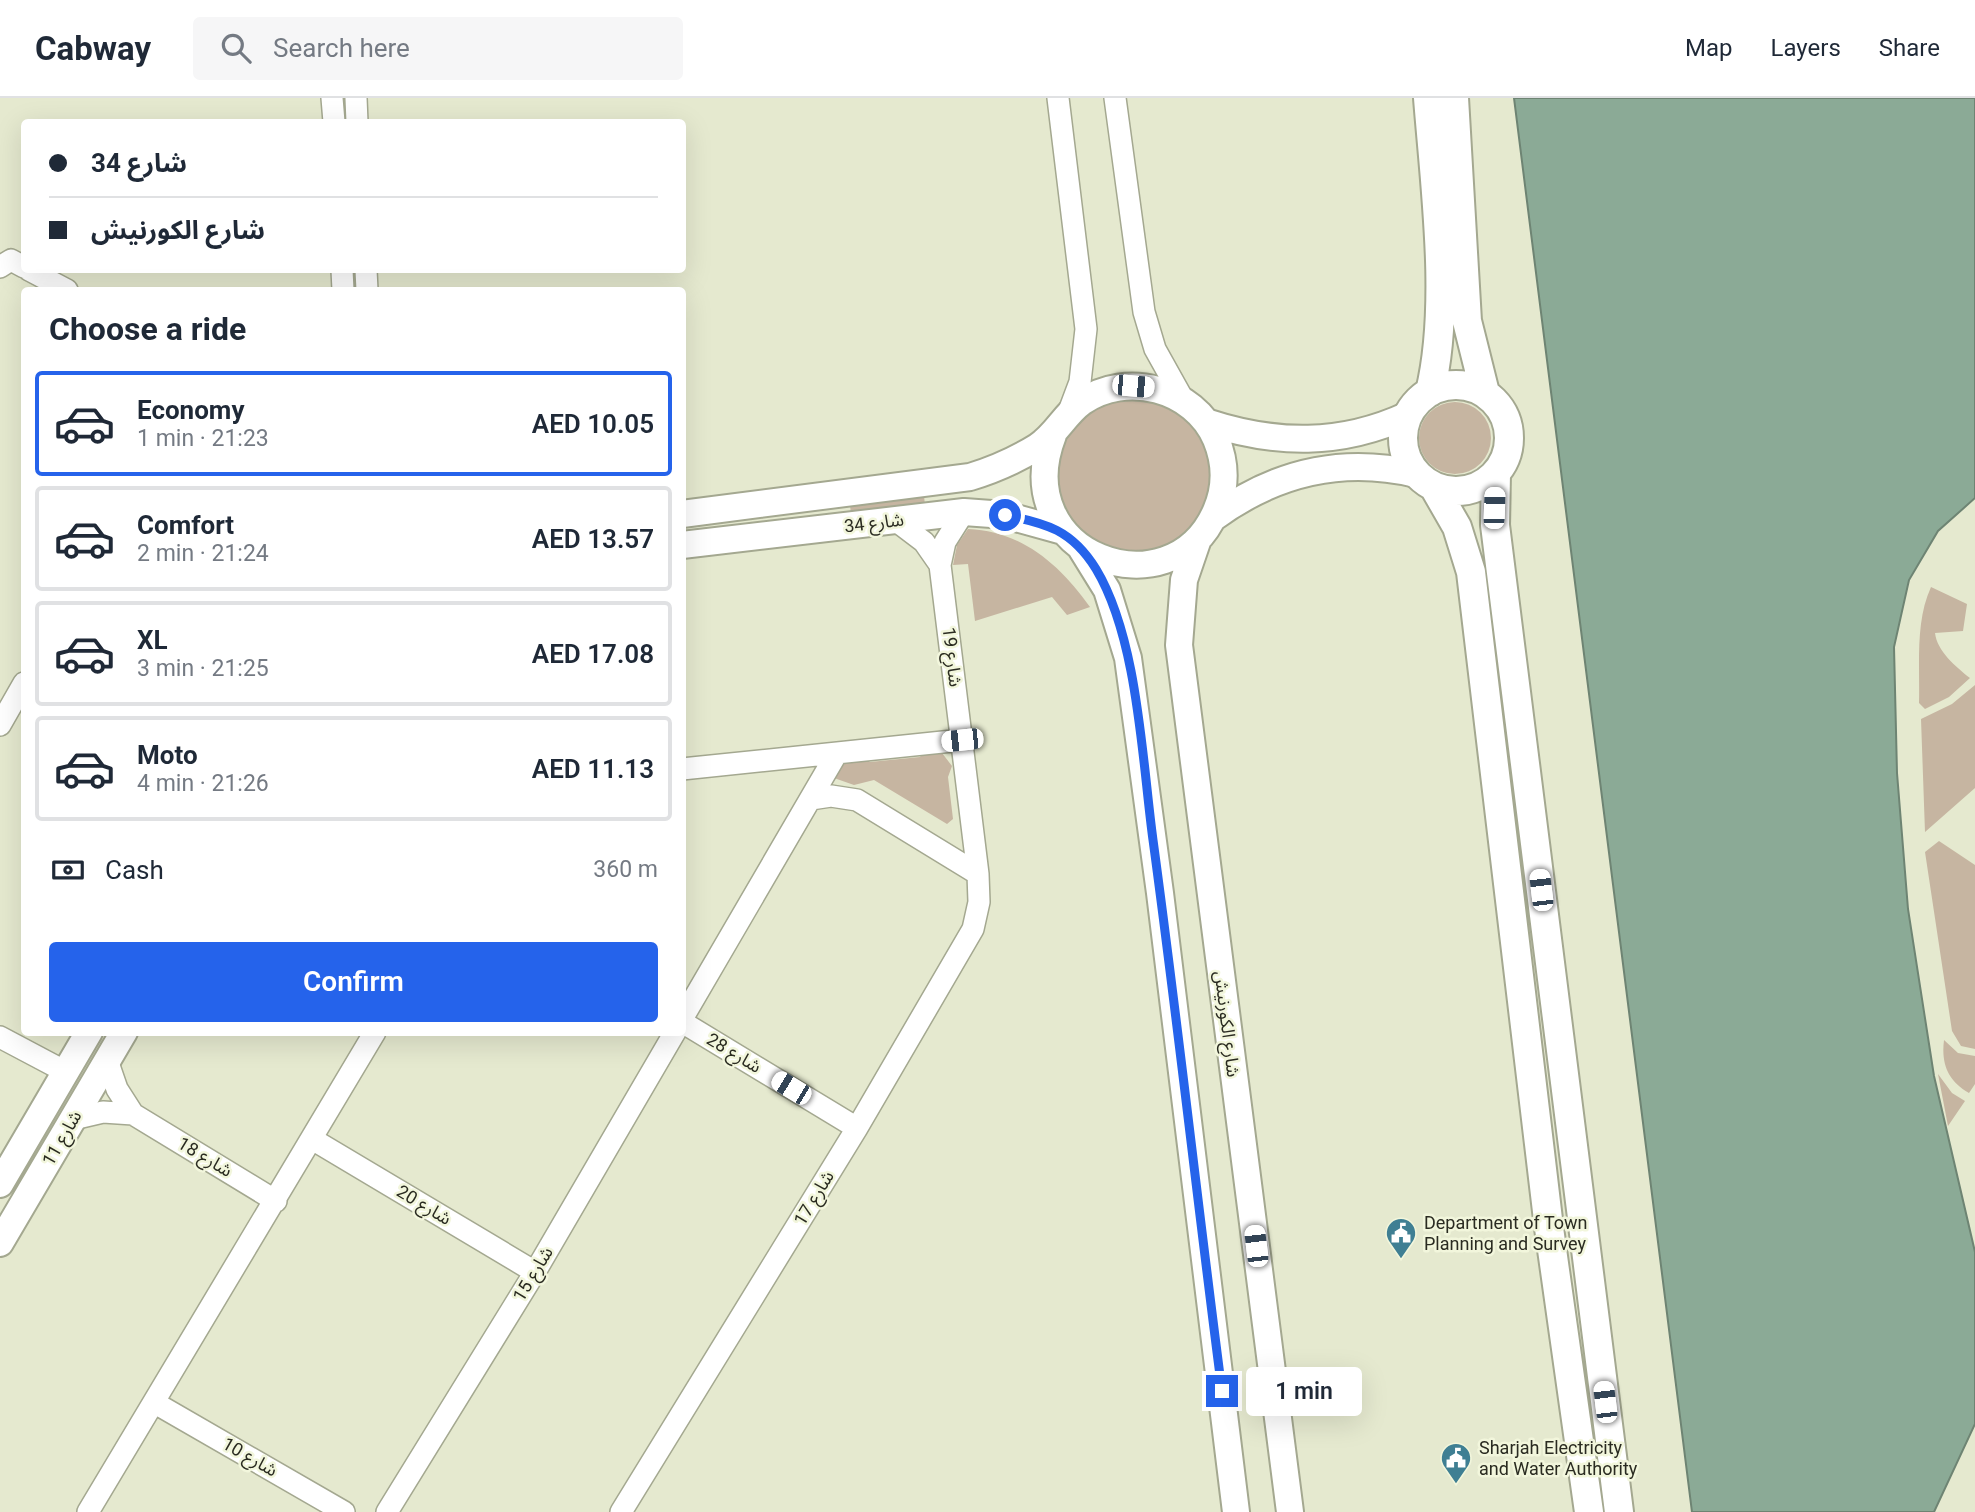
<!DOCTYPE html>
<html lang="en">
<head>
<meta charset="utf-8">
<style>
  :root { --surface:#fff; --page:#f6f6f7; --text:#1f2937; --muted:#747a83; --line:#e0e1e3; --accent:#2563eb }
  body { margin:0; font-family:Roboto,"Noto Sans Arabic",sans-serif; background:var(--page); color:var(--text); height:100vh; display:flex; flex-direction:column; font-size:26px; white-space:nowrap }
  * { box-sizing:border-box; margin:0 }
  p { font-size:23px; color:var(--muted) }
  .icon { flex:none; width:38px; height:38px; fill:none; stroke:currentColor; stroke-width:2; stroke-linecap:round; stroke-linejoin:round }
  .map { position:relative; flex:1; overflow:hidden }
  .side { position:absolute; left:21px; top:189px; width:665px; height:749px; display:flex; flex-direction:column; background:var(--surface); border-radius:7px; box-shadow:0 7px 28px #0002 }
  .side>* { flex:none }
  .top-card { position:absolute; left:21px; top:21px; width:665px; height:154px; border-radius:7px; box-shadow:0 7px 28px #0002; display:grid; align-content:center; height:154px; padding:0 28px; background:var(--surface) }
  .end { position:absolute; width:32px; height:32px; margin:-16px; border:9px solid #2563eb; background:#fff; box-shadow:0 0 0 4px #fff }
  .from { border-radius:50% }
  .bubble { position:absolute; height:49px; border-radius:7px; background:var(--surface); box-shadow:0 7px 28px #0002; font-size:23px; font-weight:600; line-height:49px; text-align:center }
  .car { position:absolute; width:21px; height:42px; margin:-21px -10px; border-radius:9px; box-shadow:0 0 5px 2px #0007; background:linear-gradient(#fff 24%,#345 0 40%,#fff 0 76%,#345 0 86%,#fff 0) }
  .top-card b { display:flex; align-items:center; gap:24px; height:66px; font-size:26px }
  .top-card b+b { border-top:2px solid var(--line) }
  .top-card i { width:18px; height:18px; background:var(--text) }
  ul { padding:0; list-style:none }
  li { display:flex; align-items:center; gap:21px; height:105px; margin:0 14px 10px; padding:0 14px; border:4px solid var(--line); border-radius:7px }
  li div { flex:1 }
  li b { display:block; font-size:26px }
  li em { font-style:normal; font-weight:600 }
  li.selected { border-color:var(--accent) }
  li>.icon { width:63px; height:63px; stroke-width:1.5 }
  h2 { padding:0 28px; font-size:32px; line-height:84px }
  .pay { display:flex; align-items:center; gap:18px; height:77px; padding:0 28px; font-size:26px }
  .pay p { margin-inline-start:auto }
  .button { display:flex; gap:14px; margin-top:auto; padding:14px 28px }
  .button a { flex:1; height:80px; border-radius:7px; background:var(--accent); color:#fff; font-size:28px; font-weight:600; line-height:80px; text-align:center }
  header { display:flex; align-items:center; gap:42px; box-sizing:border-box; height:98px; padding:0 35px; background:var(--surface); border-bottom:2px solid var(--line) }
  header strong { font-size:33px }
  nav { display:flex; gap:38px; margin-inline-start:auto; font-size:24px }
  .search { width:490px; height:63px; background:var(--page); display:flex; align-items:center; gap:18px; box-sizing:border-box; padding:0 24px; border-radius:7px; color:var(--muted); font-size:26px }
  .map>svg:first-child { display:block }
  .green { fill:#c6b5a1 }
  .water { fill:#8baa96; stroke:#6e8473; stroke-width:2 }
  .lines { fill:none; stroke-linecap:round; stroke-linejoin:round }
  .minor-casing { stroke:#a4a890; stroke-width:24 }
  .tertiary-casing { stroke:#a4a890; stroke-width:30 }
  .secondary-casing { stroke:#a4a890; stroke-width:32 }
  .minor { stroke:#fff; stroke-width:21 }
  .tertiary { stroke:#fff; stroke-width:26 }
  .secondary { stroke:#fff; stroke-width:28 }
  .route { stroke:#2563eb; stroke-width:9 }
  .labels { text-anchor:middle; stroke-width:5; stroke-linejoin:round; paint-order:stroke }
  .street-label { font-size:18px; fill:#2a2b21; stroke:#f2f6dc }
  .poi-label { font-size:18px; fill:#2a2b21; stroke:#f2f6dc; text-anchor:start }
</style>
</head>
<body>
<header>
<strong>Cabway</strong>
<div class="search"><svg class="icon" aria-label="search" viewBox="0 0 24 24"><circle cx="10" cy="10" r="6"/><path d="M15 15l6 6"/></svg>Search here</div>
<nav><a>Map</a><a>Layers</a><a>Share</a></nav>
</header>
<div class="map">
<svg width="1975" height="1414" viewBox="0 0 1975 1414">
  <rect width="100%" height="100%" fill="#e5e9cf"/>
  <path class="green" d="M1056 379a77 77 0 1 1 154 0a77 77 0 1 1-154 0Z
    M1419 340a36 36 0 1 1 72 0a36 36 0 1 1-72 0Z
    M924 398 925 407 851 416 850 407Z
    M968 431C1022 433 1060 467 1090 509L1067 517 1052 499 975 523 968 466 953 467 957 447Z
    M1931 489 1967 506 1963 533 1935 535C1937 553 1956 569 1970 580L1949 599 1925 611 1919 605C1920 567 1915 524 1931 489Z
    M1975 587V690L1925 734 1921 621 1952 606Z
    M925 651 942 655 952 668 948 679 953 721 947 726 874 682 854 687 834 680 845 662 862 658 870 664 920 659Z
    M1939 743 1975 767V951L1961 948 1952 933 1925 754Z
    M1944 942 1958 955 1975 958V986L1969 995C1948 983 1941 966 1944 942Z
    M1938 976 1952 995 1965 1003 1948 1028Z"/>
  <path class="water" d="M1514 0H1975V400L1938 433 1909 482 1894 549 1897 675 1908 811 1934 978 1975 1154V1326L1934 1414H1692Z"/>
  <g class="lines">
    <g class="minor-casing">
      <path id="minor" d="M332 0 334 24
        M356 0 357 24
        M1058 0 1086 231 1080 284 1068 316
        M1115 0 1144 214 1155 251 1184 303
        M0 169 11 162 24 169
        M29 172 67 192
        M342 172 343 192
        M366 172 367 192
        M895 422 924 444 940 467
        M0 627 24 585
        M682 671 962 642
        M811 701 831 698 857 702 978 776
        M682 921 837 655
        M682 924 857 1030
        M0 939 66 974
        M107 962 117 991 133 1016 276 1103
        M73 1021 103 1014 133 1016
        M312 1041 535 1174
        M155 1305 344 1414
        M88 1414 375 934
        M387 1414 535 1174 675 934
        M621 1414 857 1030 973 831 979 804 978 776 940 467 945 444 964 414"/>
    </g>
    <g class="tertiary-casing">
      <path id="tertiary" d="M1206 324C1276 347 1341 348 1408 317
        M682 416 970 379C993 372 1016 362 1037 349 1056 337 1064 317 1082 304 1126 273 1194 290 1216 341 1226 365 1226 390 1216 413 1171 517 1006 458 1053 337
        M1213 420C1274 375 1341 358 1416 376
        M1198 441 1184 482 1179 547 1290 1414
        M682 447 964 414 1005 417 1063 433
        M1081 450 1107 492 1128 560 1160 795 1236 1414
        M0 1086 89 934
        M0 1145 124 934"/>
    </g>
    <g class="secondary-casing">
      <path id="secondary" d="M1428 0C1435 89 1451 208 1430 294
        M1454 0 1467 223 1485 295
        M1403 340a53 53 0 1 1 106 0a53 53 0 1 1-106 0Z
        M1496 376 1495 427 1619 1414
        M1434 389 1457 429 1471 474 1549 1130 1589 1414"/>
    </g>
    <use href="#minor" class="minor"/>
    <use href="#tertiary" class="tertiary"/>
    <use href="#secondary" class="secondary"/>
  </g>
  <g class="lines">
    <path class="route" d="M1005 417C1046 425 1072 432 1096 471 1138 541 1142 661 1153 742 1178 926 1198 1109 1222 1293"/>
  </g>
  <defs>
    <g id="civic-pin" transform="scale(1.575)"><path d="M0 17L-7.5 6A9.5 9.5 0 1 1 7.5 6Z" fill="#3f7f93" stroke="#f2f6dc"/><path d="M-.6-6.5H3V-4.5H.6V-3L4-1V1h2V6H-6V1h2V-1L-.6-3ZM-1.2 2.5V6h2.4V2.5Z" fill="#fff"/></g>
  </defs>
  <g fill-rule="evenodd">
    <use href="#civic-pin" x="1401" y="1135"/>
    <use href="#civic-pin" x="1456" y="1360"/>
  </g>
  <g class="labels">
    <g class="street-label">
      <text transform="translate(874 425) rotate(-7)" y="6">شارع 34</text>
      <text transform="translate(952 559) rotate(83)" y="6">شارع 19</text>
      <text transform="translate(1227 926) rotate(83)" y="6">شارع الكورنيش</text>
      <text transform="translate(734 955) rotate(31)" y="6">شارع 28</text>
      <text transform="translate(62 1040) rotate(-60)" y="6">شارع 11</text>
      <text transform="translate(205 1059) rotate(31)" y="6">شارع 18</text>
      <text transform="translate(814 1100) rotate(-59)" y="6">شارع 17</text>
      <text transform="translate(424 1107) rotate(31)" y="6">شارع 20</text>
      <text transform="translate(533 1176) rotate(-59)" y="6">شارع 15</text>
      <text transform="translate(250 1359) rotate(30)" y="6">شارع 10</text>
    </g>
    <g class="poi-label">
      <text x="1424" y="1131">Department of Town<tspan x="1424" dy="21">Planning and Survey</tspan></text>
      <text x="1479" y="1356">Sharjah Electricity<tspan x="1479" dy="21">and Water Authority</tspan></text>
    </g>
  </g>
</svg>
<i class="end from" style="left:1005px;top:417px"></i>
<i class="end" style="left:1222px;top:1293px"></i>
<div class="bubble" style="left:1246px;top:1269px;width:116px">1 min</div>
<i class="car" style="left:1133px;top:288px;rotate:95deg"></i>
<i class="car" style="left:1494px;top:410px;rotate:2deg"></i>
<i class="car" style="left:962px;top:642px;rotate:264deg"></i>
<i class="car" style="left:1541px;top:792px;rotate:353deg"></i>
<i class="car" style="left:791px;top:990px;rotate:301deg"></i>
<i class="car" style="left:1256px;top:1148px;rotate:353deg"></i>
<i class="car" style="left:1605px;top:1304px;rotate:353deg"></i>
<div class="top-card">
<b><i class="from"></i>شارع 34</b>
<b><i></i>شارع الكورنيش</b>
</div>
<section class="side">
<h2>Choose a ride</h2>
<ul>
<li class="selected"><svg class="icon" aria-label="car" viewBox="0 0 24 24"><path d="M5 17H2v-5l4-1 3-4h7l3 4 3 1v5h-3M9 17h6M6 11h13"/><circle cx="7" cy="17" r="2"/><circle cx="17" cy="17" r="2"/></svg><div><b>Economy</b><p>1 min · 21:23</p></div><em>AED 10.05</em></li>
<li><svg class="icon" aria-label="car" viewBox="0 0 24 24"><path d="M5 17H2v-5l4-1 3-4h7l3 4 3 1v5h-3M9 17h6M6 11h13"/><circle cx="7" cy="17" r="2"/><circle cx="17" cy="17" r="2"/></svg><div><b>Comfort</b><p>2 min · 21:24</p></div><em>AED 13.57</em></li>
<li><svg class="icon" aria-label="car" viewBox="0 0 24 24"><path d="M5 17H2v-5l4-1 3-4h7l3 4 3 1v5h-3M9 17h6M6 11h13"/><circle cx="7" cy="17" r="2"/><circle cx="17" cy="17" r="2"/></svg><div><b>XL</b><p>3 min · 21:25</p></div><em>AED 17.08</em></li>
<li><svg class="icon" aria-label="car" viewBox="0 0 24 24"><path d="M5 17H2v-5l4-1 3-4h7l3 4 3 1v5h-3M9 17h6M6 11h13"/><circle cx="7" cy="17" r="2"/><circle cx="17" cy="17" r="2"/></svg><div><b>Moto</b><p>4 min · 21:26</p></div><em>AED 11.13</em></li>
</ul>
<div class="pay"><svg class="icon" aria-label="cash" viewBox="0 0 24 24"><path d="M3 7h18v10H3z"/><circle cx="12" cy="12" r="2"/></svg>Cash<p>360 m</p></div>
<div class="button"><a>Confirm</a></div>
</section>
</div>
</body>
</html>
